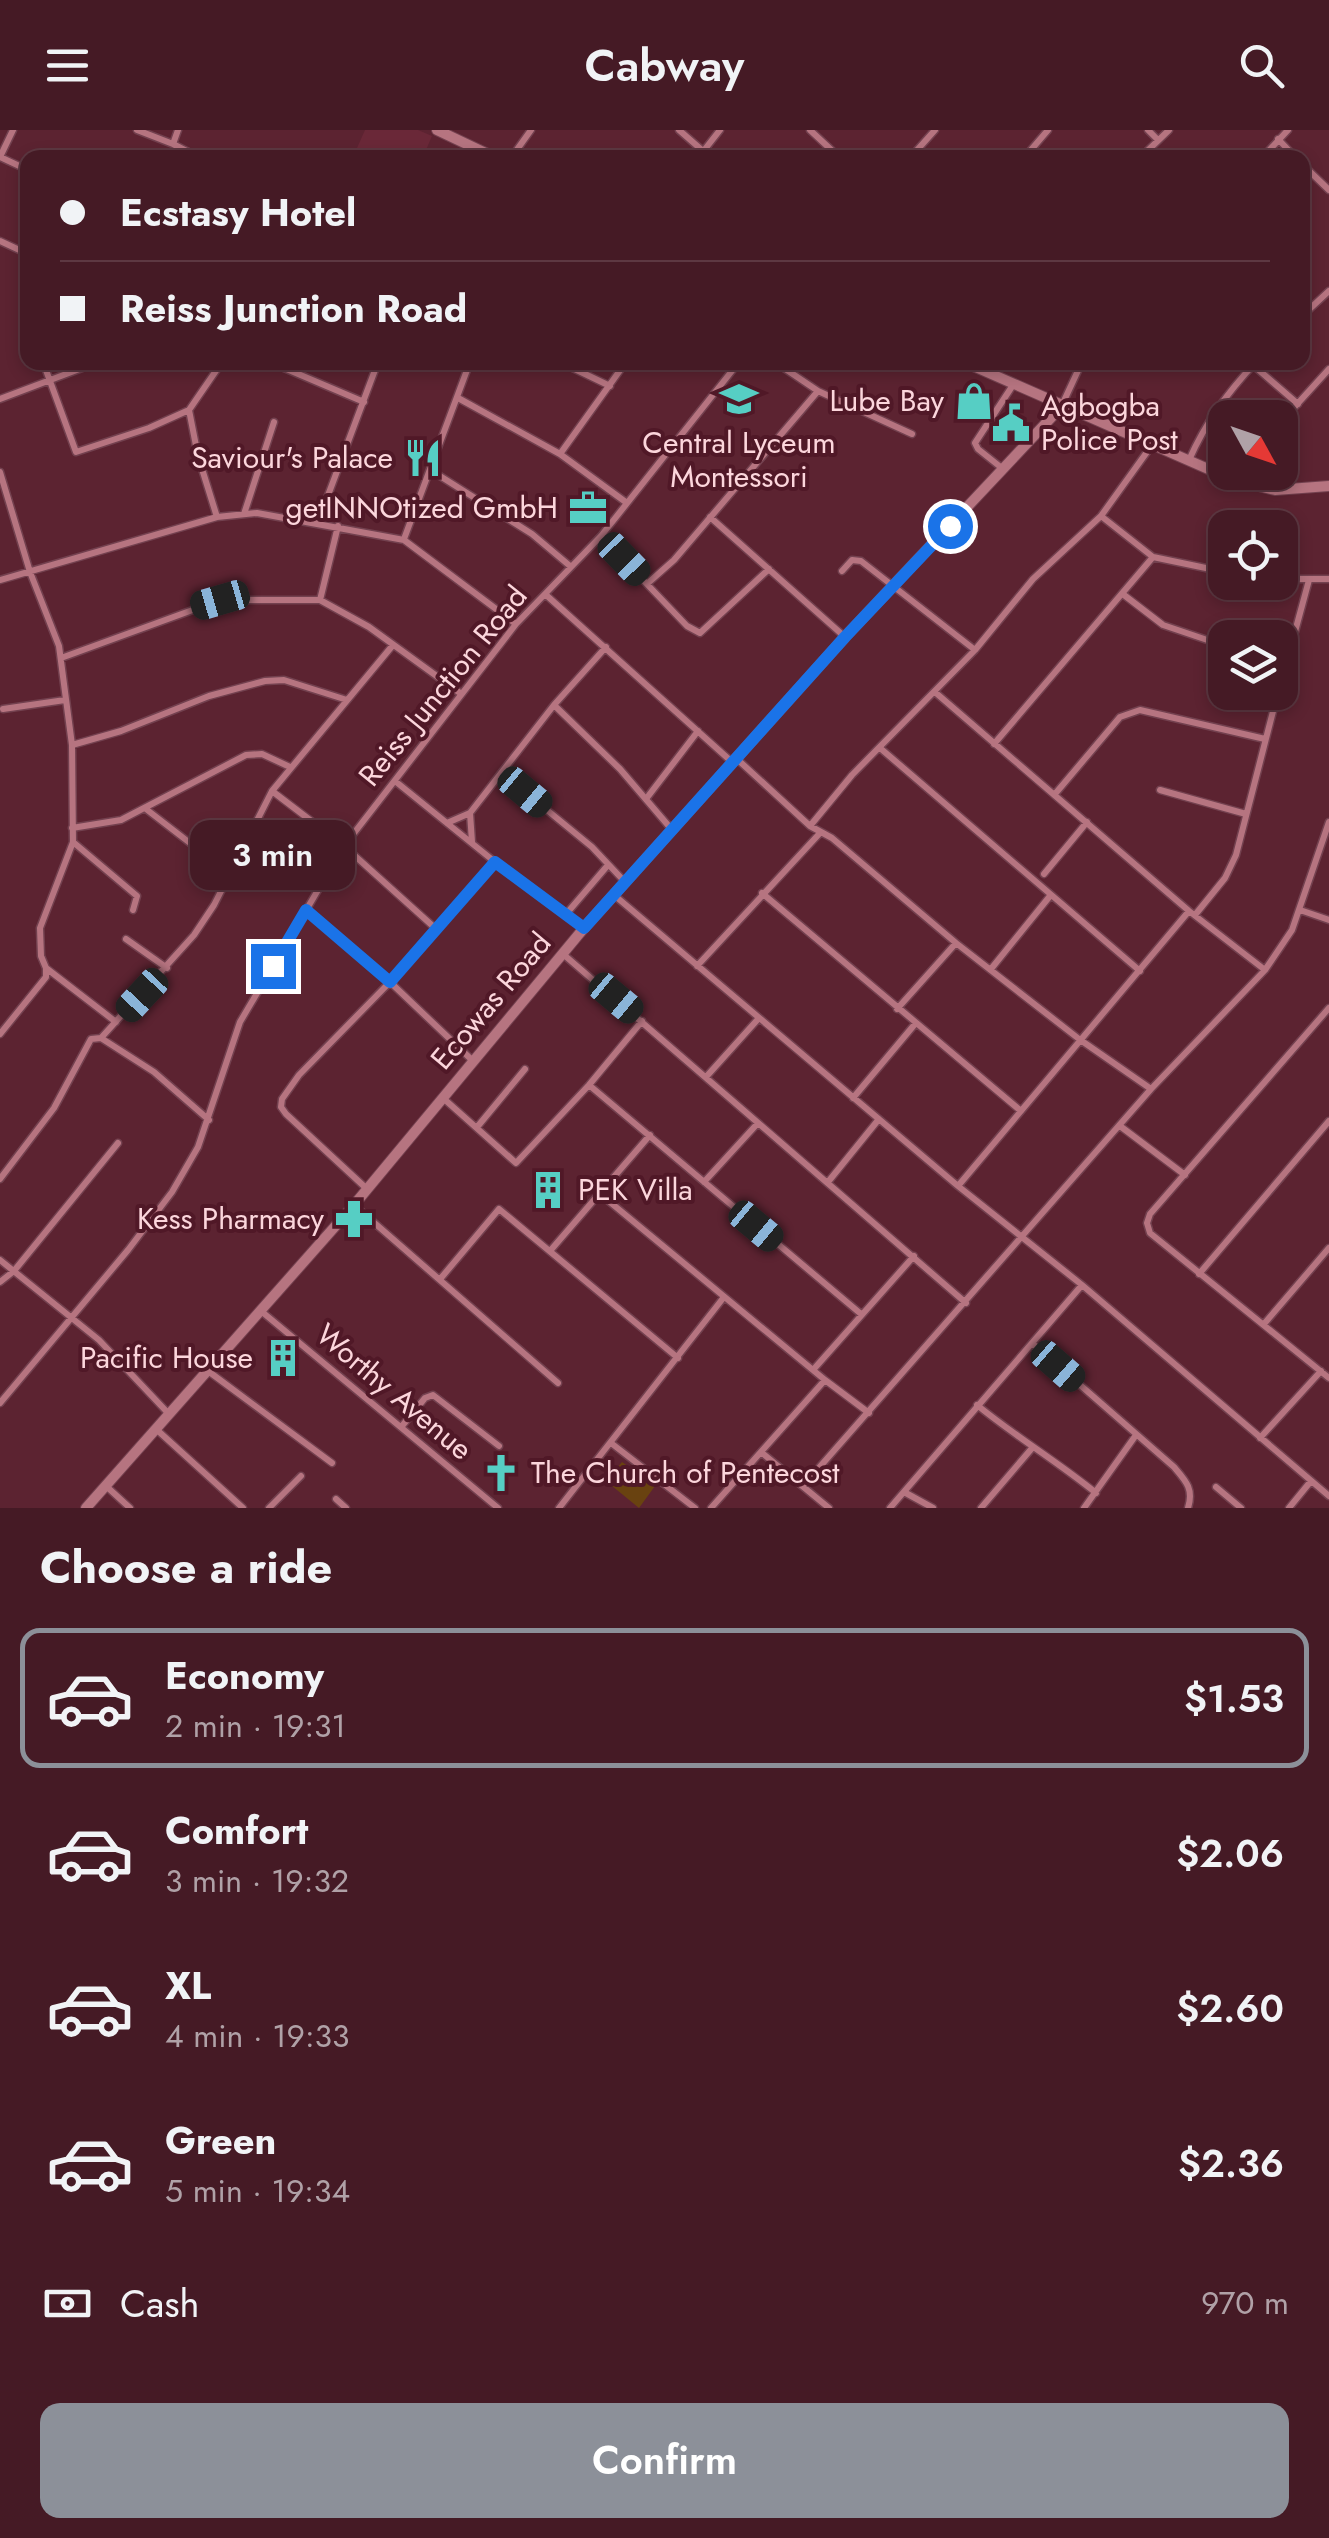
<!DOCTYPE html>
<html lang="en">
<head>
<meta charset="utf-8">
<style>
  :root { --surface:#451a25; --page:#4c232d; --text:#f1f3f6; --muted:#b0a1a7; --line:#5d3842; --accent:#8c9099 }
  body { margin:0; font-family:Jost,sans-serif; background:var(--page); color:var(--text); height:100vh; display:flex; flex-direction:column; font-size:38px; white-space:nowrap }
  * { box-sizing:border-box; margin:0 }
  p { font-size:32px; color:var(--muted) }
  .icon { flex:none; width:55px; height:55px; fill:none; stroke:currentColor; stroke-width:2; stroke-linecap:round; stroke-linejoin:round }
  .map { position:relative; height:1378px; overflow:hidden }
  .panel { display:flex; flex-direction:column; background:var(--surface); flex:1 }
  .panel>* { flex:none }
  .top-card { position:absolute; left:20px; top:20px; width:1290px; height:220px; border-radius:20px; box-shadow:0 5px 15px #0003,0 0 0 2px var(--line); display:grid; align-content:center; height:220px; padding:0 40px; background:var(--surface) }
  .needle { width:65px; rotate:130deg }
  .tools { position:absolute; left:1208px; top:270px; display:grid; gap:20px }
  .tools a { display:grid; place-items:center; width:90px; height:90px; border-radius:20px; background:var(--surface); box-shadow:0 5px 15px #0003,0 0 0 2px var(--line); font-size:50px }
  .end { position:absolute; width:45px; height:45px; margin:-22px; border:12px solid #1a73e8; background:#fff; box-shadow:0 0 0 5px #fff }
  .from { border-radius:50% }
  .bubble { position:absolute; height:70px; border-radius:20px; background:var(--surface); box-shadow:0 5px 15px #0003,0 0 0 2px var(--line); font-size:32px; font-weight:600; line-height:70px; text-align:center }
  .car { position:absolute; width:30px; height:60px; margin:-30px -15px; border-radius:12px; box-shadow:0 0 8px 2px #0007; background:linear-gradient(#222 24%,#8ab4d8 0 40%,#222 0 76%,#8ab4d8 0 86%,#222 0) }
  .top-card b { display:flex; align-items:center; gap:35px; height:95px; font-size:38px }
  .top-card b+b { border-top:2px solid var(--line) }
  .top-card i { width:25px; height:25px; background:var(--text) }
  ul { padding:0; list-style:none }
  li { display:flex; align-items:center; gap:30px; height:140px; margin:0 20px 15px; padding:0 20px; border:5px solid transparent; border-radius:20px }
  li div { flex:1 }
  li b { display:block; font-size:38px }
  li em { font-style:normal; font-weight:600 }
  li.current { border-color:var(--accent) }
  li>.icon { width:90px; height:90px; stroke-width:1.5 }
  h2 { padding:0 40px; font-size:45px; line-height:120px }
  .pay { display:flex; align-items:center; gap:25px; height:110px; padding:0 40px; font-size:38px }
  .pay p { margin-inline-start:auto }
  .action { display:flex; gap:20px; margin-top:auto; padding:20px 40px }
  .action a { flex:1; height:115px; border-radius:20px; background:var(--accent); color:#fff; font-size:40px; font-weight:600; line-height:115px; text-align:center }
  header { display:flex; justify-content:space-between; align-items:center; height:130px; padding:0 40px; background:var(--surface); font-size:45px; font-weight:600 }
  .map>svg:first-child { display:block }
  .built { fill:#6a2838 }
  .grass { fill:#694210 }
  .lines { fill:none; stroke-linecap:round; stroke-linejoin:round }
  .street-casing { stroke:#73414f; stroke-width:9 }
  .secondary-casing { stroke:#73414f; stroke-width:12 }
  .street { stroke:#b67480; stroke-width:6 }
  .secondary { stroke:#b67480; stroke-width:10 }
  .route { stroke:#1a73e8; stroke-width:12 }
  .labels { text-anchor:middle; stroke-width:8; stroke-linejoin:round; paint-order:stroke }
  .poi-label { font-size:30px; fill:#fcd6dc; stroke:#501827; text-anchor:end }
  .street-label { font-size:30px; fill:#fcd6dc; stroke:#501827 }
</style>
</head>
<body>
<header><svg class="icon" aria-label="menu" viewBox="0 0 24 24"><path d="M4 6h16M4 12h16M4 18h16"/></svg>Cabway<svg class="icon" aria-label="search" viewBox="0 0 24 24"><circle cx="10" cy="10" r="6"/><path d="M15 15l6 6"/></svg></header>
<div class="map">
<svg width="1329" height="1378" viewBox="0 0 1329 1378">
  <rect width="100%" height="100%" fill="#5c2331"/>
  <path class="built" d="M365 0H418L432 6 423 27H353Z"/>
  <path class="grass" d="M622 1332 655 1356 639 1378 606 1351Z"/>
  <g class="lines">
    <g class="street-casing">
      <path id="street" d="M13 0 0 27 28 40
        M137 0 173 14
        M178 0 173 14 200 28
        M679 0 711 28
        M810 0 840 28
        M1148 0 1158 10
        M1278 9 1296 28
        M511 28 531 0
        M698 28 720 0
        M910 28 935 0
        M1024 28 1048 0
        M1140 28 1169 0
        M1262 28 1288 0
        M1302 34 1329 60
        M0 111 28 124
        M28 161V177
        M1302 186 1329 161
        M43 232 76 322 149 298 189 280 222 232
        M270 232 364 272
        M560 232 610 256
        M775 232 818 261 912 304
        M1253 235 1298 274
        M458 268 560 324 627 373
        M0 269 98 232
        M1062 275 1082 232
        M189 280 198 326 217 387
        M1280 293 1329 239
        M560 324 626 232
        M198 326 247 330
        M1189 330C1206 292 1227 263 1256 232
        M1003 339 978 319 975 313 1013 255
        M432 341 532 404 570 436
        M0 342 30 442 59 516 72 615 73 712 40 798 41 826 46 838 116 892
        M244 384 274 292
        M710 387 845 507
        M318 392 378 232
        M601 406 687 496 700 503 769 439
        M404 409 470 232
        M1153 427 1225 442
        M842 441 852 430 861 431 975 520
        M1280 449H1329
        M0 450 217 387 257 383 404 410 516 494
        M648 453 674 430 818 261
        M545 464 732 632
        M1124 465 1163 495 1225 516
        M320 470 338 396
        M61 528 220 470H320L369 497 460 563
        M1280 557 1309 450
        M936 563 1189 781 1265 840
        M554 575 620 639 673 701
        M3 579 65 570
        M994 614 1153 427 1101 386
        M72 615 121 601 209 566 265 551 284 550 347 570
        M880 618 1140 841
        M737 629 810 696 832 708 956 813 1079 909 1151 959
        M395 651 495 732 584 798
        M1160 660 1246 684
        M272 661 344 716 435 798
        M525 662 592 717 625 752
        M1055 664 1120 587 1140 580 1265 609
        M646 669 698 601
        M146 679 230 744
        M470 683 472 712
        M447 693 470 683 554 575 606 517
        M810 696 852 645 975 520 1033 449 1101 386 1152 315
        M72 698 121 690 246 625 262 624 290 637
        M73 712 137 766 133 780
        M1044 744 1087 692
        M762 763 1021 981
        M614 765 958 1056 1082 1155 1329 1366
        M306 780 390 852 473 931
        M1300 780 1329 790
        M567 783 608 735
        M1195 785 1225 748 1236 725 1278 562
        M126 809 167 838
        M563 824 966 1173
        M697 836 820 703
        M991 839 1050 766
        M1329 878 1150 1084 1147 1093 1150 1103 1329 1248
        M897 879 956 813
        M0 904 46 847V839
        M101 908 154 942 209 990
        M706 947 759 888
        M589 955 861 1184
        M443 968 516 1033 589 955 642 891
        M853 968 915 894
        M478 996 525 939
        M1120 996 1185 1045
        M0 1049 54 978 91 909 101 908 194 805 214 775 272 661 393 515
        M704 1052 758 993
        M828 1052 879 989
        M958 1056 1189 781
        M367 1059 286 984 281 977 282 969 299 945 390 852 495 732
        M599 1063 825 1250 869 1283
        M355 1076 558 1253
        M550 1121 650 1005
        M0 1130 99 1210 168 1283
        M1199 1144 1329 991
        M441 1148 499 1079 678 1228
        M0 1152 14 1141 118 1013
        M261 1181 498 1378
        M1264 1194 1329 1118
        M1032 1213 1174 1337C1186 1351 1194 1359 1188 1378
        M813 1240 914 1126
        M208 1241 332 1333
        M0 1273 128 1120 172 1062 198 1017 240 892 344 716 516 494 601 406 739 232
        M977 1275C1016 1307 1058 1332 1096 1363
        M402 1296 425 1268 433 1265 499 1316
        M156 1299 243 1378
        M1260 1308 1321 1241
        M611 1313 695 1378
        M761 1322 829 1378
        M106 1356 130 1378
        M803 1356 1151 959 1265 840 1292 800 1329 692
        M1216 1357 1241 1378
        M904 1362 933 1378
        M336 1369 346 1378
        M269 1378 301 1346
        M559 1378 724 1167
        M711 1378 825 1250
        M890 1378 1082 1155
        M981 1378 1033 1317
        M1084 1378 1136 1305
        M1289 1378 1311 1351"/>
    </g>
    <g class="secondary-casing">
      <path id="secondary" d="M437 0 496 28
        M964 232 1231 349 1275 360 1329 356
        M86 1378 354 1075 584 798 845 507 1062 276"/>
    </g>
    <use href="#street" class="street"/>
    <use href="#secondary" class="secondary"/>
  </g>
  <g class="lines">
    <path class="route" d="M273 836 306 780 390 852 495 732 584 798 845 507 950 396"/>
  </g>
  <defs>
    <g id="school-bare" transform="scale(3)"><path d="M0-5L7-2L0 1L-7-2ZM-4 1L0 2.5L4 1V4Q0 6-4 4Z" fill="#56cec4" stroke="#501827" stroke-width="2.5" paint-order="stroke"/></g>
    <g id="shop-bare" transform="scale(3)"><path d="M-5-2.5h2.3a2.7 3.5 0 0 1 5.4 0H5L5.5 6h-11ZM-1.5-2.5h3a1.5 2.3 0 0 0-3 0Z" fill="#56cec4" stroke="#501827" stroke-width="2.5" paint-order="stroke"/></g>
    <g id="civic-bare" transform="scale(3)"><path d="M-.6-6.5H3V-4.5H.6V-3L4-1V1h2V6H-6V1h2V-1L-.6-3ZM-1.2 2.5V6h2.4V2.5Z" fill="#56cec4" stroke="#501827" stroke-width="2.5" paint-order="stroke"/></g>
    <g id="restaurant-bare" transform="scale(3)"><path d="M-5-6h1v4h1v-4h1v4h1v-4h1v5L-1.5 .5V6h-2V.5L-5-1ZM5-6V6H3V1.5H1.5Q1.5-4 5-6Z" fill="#56cec4" stroke="#501827" stroke-width="2.5" paint-order="stroke"/></g>
    <g id="office-bare" transform="scale(3)"><path d="M-6-3h4V-5.5h4V-3h4V5H-6ZM-1-4.5V-3h2v-1.5ZM-6 0V1H6V0Z" fill="#56cec4" stroke="#501827" stroke-width="2.5" paint-order="stroke"/></g>
    <g id="building-bare" transform="scale(3)"><path d="M-4-6H4V6H1V3H-1V6H-4ZM-2.5-4.3h1.7v1.8h-1.7ZM.8-4.3h1.7v1.8H.8ZM-2.5-1h1.7V.8h-1.7ZM.8-1h1.7V.8H.8Z" fill="#56cec4" stroke="#501827" stroke-width="2.5" paint-order="stroke"/></g>
    <g id="pharmacy-bare" transform="scale(3)"><path d="M-2-6h4v4h4v4h-4v4h-4v-4h-4v-4h4Z" fill="#56cec4" stroke="#501827" stroke-width="2.5" paint-order="stroke"/></g>
    <g id="church-bare" transform="scale(3)"><path d="M-1.2-6h2.4v3.5h3.3v2.4h-3.3V6h-2.4V-.1h-3.3v-2.4h3.3Z" fill="#56cec4" stroke="#501827" stroke-width="2.5" paint-order="stroke"/></g>
  </defs>
  <g fill-rule="evenodd">
    <use href="#school-bare" x="739" y="269"/>
    <use href="#shop-bare" x="974" y="271"/>
    <use href="#civic-bare" x="1011" y="293"/>
    <use href="#restaurant-bare" x="423" y="328"/>
    <use href="#office-bare" x="588" y="378"/>
    <use href="#building-bare" x="548" y="1060"/>
    <use href="#pharmacy-bare" x="354" y="1089"/>
    <use href="#building-bare" x="283" y="1228"/>
    <use href="#church-bare" x="501" y="1343"/>
  </g>
  <g class="labels">
    <g class="poi-label">
      <text x="944" y="281">Lube Bay</text>
      <text x="1041" y="286" text-anchor="start">Agbogba<tspan x="1041" dy="34">Police Post</tspan></text>
      <text x="739" y="323" text-anchor="middle">Central Lyceum<tspan x="739" dy="34">Montessori</tspan></text>
      <text x="393" y="338">Saviour's Palace</text>
      <text x="558" y="388">getINNOtized GmbH</text>
      <text x="578" y="1070" text-anchor="start">PEK Villa</text>
      <text x="324" y="1099">Kess Pharmacy</text>
      <text x="253" y="1238">Pacific House</text>
      <text x="531" y="1353" text-anchor="start">The Church of Pentecost</text>
    </g>
    <g class="street-label">
      <text transform="translate(443 556) rotate(-51)" y="10">Reiss Junction Road</text>
      <text transform="translate(491 871) rotate(-50)" y="10">Ecowas Road</text>
      <text transform="translate(394 1262) rotate(40)" y="10">Worthy Avenue</text>
    </g>
  </g>
</svg>
<div class="tools">
<a><svg class="needle" viewBox="-14 -14 28 28"><path d="M0-13l5 13h-10z" fill="#e53935"/><path d="M0 13l5-13h-10z" fill="#b0a1a7"/></svg></a>
<a><svg class="icon" aria-label="locate" viewBox="0 0 24 24"><circle cx="12" cy="12" r="6"/><path d="M12 2v4M12 18v4M2 12h4M18 12h4"/></svg></a>
<a><svg class="icon" aria-label="layers" viewBox="0 0 24 24"><path d="M12 4l9 5-9 5-9-5zM3 14l9 5 9-5"/></svg></a>
</div>
<i class="end from" style="left:950px;top:396px"></i>
<i class="end" style="left:273px;top:836px"></i>
<div class="bubble" style="left:190px;top:690px;width:165px">3 min</div>
<i class="car" style="left:624px;top:429px;rotate:136deg"></i>
<i class="car" style="left:220px;top:470px;rotate:254deg"></i>
<i class="car" style="left:525px;top:662px;rotate:130deg"></i>
<i class="car" style="left:142px;top:865px;rotate:223deg"></i>
<i class="car" style="left:616px;top:868px;rotate:130deg"></i>
<i class="car" style="left:756px;top:1096px;rotate:130deg"></i>
<i class="car" style="left:1058px;top:1236px;rotate:131deg"></i>
<div class="top-card">
<b><i class="from"></i>Ecstasy Hotel</b>
<b><i></i>Reiss Junction Road</b>
</div>
</div>
<section class="panel">
<h2>Choose a ride</h2>
<ul>
<li class="current"><svg class="icon" aria-label="car" viewBox="0 0 24 24"><path d="M5 17H2v-5l4-1 3-4h7l3 4 3 1v5h-3M9 17h6M6 11h13"/><circle cx="7" cy="17" r="2"/><circle cx="17" cy="17" r="2"/></svg><div><b>Economy</b><p>2 min · 19:31</p></div><em>$1.53</em></li>
<li><svg class="icon" aria-label="car" viewBox="0 0 24 24"><path d="M5 17H2v-5l4-1 3-4h7l3 4 3 1v5h-3M9 17h6M6 11h13"/><circle cx="7" cy="17" r="2"/><circle cx="17" cy="17" r="2"/></svg><div><b>Comfort</b><p>3 min · 19:32</p></div><em>$2.06</em></li>
<li><svg class="icon" aria-label="car" viewBox="0 0 24 24"><path d="M5 17H2v-5l4-1 3-4h7l3 4 3 1v5h-3M9 17h6M6 11h13"/><circle cx="7" cy="17" r="2"/><circle cx="17" cy="17" r="2"/></svg><div><b>XL</b><p>4 min · 19:33</p></div><em>$2.60</em></li>
<li><svg class="icon" aria-label="car" viewBox="0 0 24 24"><path d="M5 17H2v-5l4-1 3-4h7l3 4 3 1v5h-3M9 17h6M6 11h13"/><circle cx="7" cy="17" r="2"/><circle cx="17" cy="17" r="2"/></svg><div><b>Green</b><p>5 min · 19:34</p></div><em>$2.36</em></li>
</ul>
<div class="pay"><svg class="icon" aria-label="cash" viewBox="0 0 24 24"><path d="M3 7h18v10H3z"/><circle cx="12" cy="12" r="2"/></svg>Cash<p>970 m</p></div>
<div class="action"><a>Confirm</a></div>
</section>
</body>
</html>
